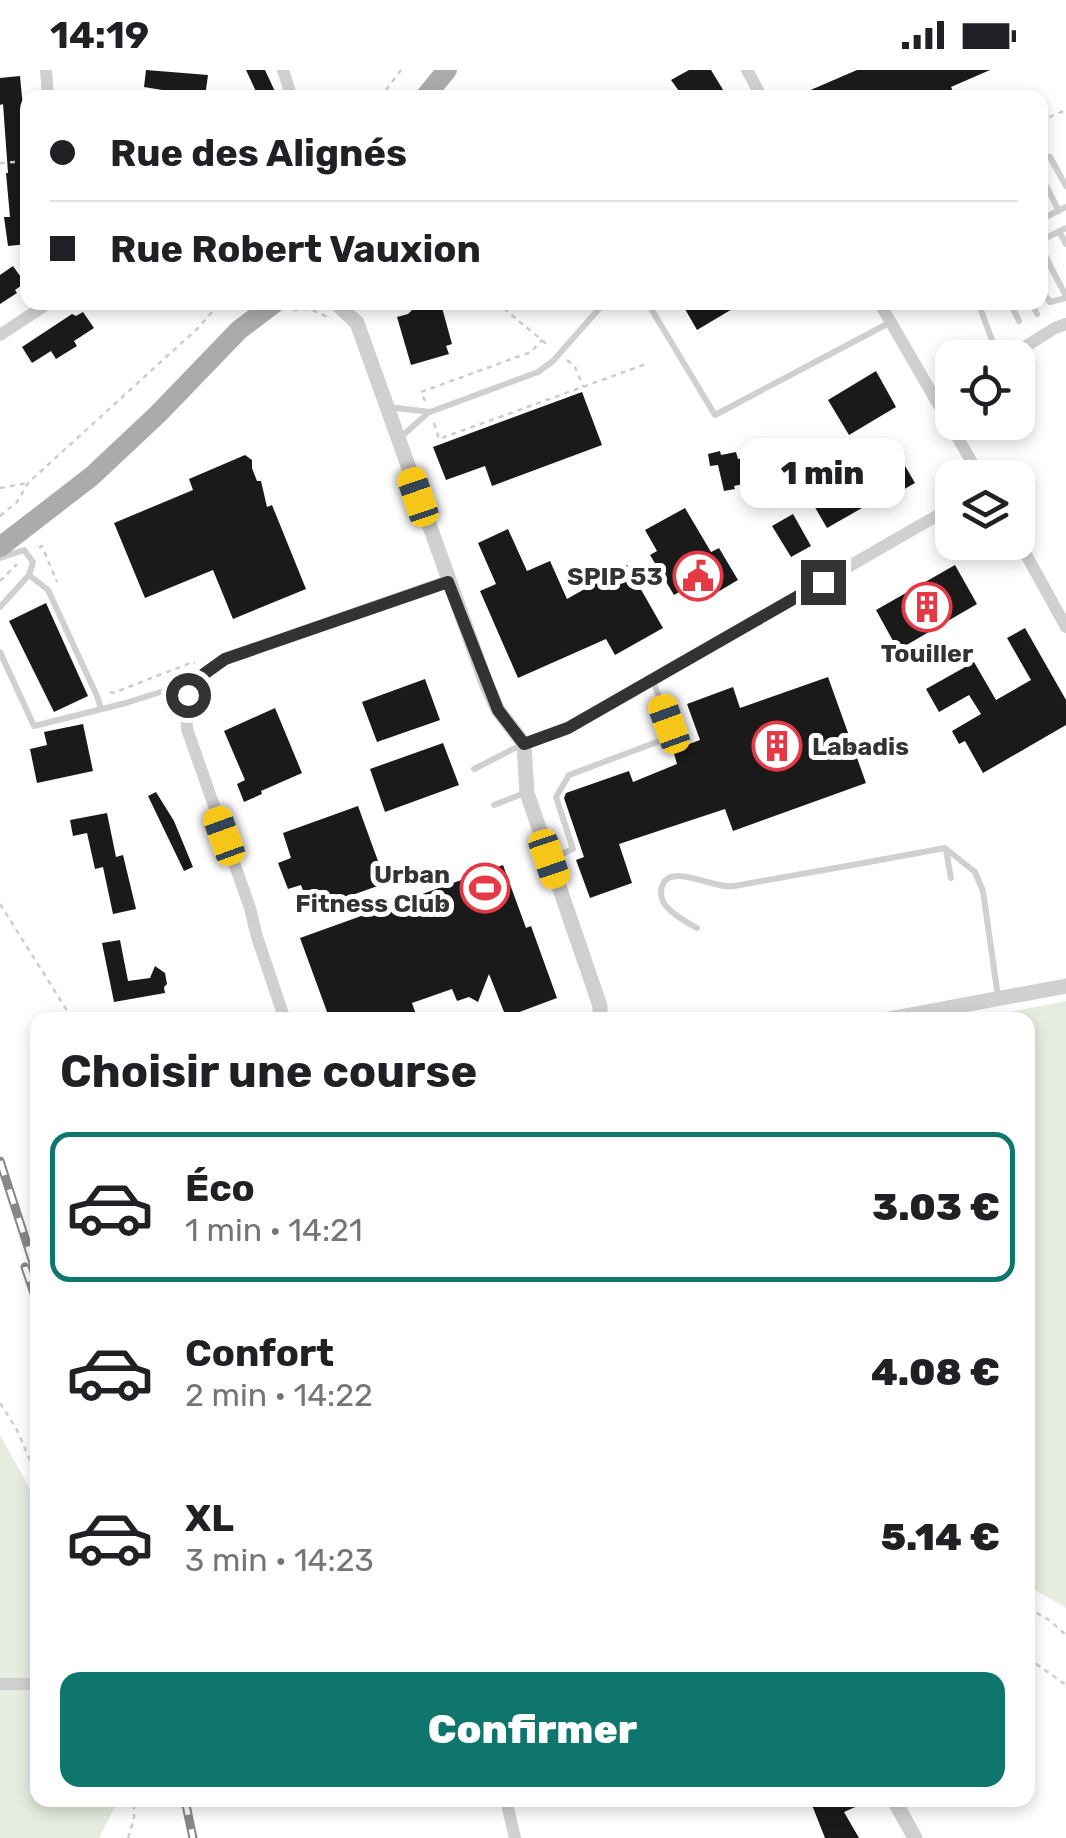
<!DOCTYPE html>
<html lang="fr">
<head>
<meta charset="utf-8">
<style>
  :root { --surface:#fff; --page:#f2f2f2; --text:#202124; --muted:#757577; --line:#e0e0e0; --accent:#0f766e }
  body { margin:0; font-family:Rubik,sans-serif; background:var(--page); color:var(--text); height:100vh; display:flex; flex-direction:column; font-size:38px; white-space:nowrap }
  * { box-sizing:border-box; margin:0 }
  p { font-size:32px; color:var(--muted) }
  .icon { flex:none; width:55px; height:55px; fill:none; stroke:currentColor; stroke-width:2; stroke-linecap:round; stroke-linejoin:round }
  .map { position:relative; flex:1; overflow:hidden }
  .side { position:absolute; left:30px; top:942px; width:1005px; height:795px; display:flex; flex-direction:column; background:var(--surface); border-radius:20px; box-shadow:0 5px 15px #0003 }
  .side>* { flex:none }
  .banner { position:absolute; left:20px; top:20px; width:1028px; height:220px; border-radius:20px; box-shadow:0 5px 15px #0003; display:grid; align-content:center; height:220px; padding:0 30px; background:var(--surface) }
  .fabs { position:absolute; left:935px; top:270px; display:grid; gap:20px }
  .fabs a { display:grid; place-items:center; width:100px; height:100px; border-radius:20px; background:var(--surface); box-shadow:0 5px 15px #0003; font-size:50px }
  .end { position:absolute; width:45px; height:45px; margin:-22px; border:12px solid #333; background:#fff; box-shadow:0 0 0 5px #fff }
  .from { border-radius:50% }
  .bubble { position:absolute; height:70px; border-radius:20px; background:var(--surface); box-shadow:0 5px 15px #0003; font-size:32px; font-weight:800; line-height:70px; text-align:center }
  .car { position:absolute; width:30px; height:60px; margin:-30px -15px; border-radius:12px; box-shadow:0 0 8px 2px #0007; background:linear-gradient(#f5c518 24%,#345 0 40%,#f5c518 0 76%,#345 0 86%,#f5c518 0) }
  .banner b { display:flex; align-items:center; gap:35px; height:95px; font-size:38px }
  .banner b+b { border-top:2px solid var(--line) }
  .banner i { width:25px; height:25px; background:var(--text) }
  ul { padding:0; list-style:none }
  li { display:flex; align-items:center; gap:30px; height:150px; margin:0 20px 15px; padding:0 10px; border:5px solid transparent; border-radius:20px }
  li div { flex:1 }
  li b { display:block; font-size:38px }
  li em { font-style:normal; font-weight:800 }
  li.selected { border-color:var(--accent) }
  li>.icon { width:90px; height:90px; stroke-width:1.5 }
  h2 { padding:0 30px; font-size:45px; line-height:120px }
  .cta { display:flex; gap:20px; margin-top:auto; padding:20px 30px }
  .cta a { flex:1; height:115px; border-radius:20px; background:var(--accent); color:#fff; font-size:40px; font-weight:800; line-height:115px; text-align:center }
  .status { display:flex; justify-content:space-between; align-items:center; height:70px; padding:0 50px; background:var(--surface); direction:ltr }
  .status svg { height:28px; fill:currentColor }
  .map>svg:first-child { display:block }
  .green { fill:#e6ecdf }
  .building { fill:#1a1a1a }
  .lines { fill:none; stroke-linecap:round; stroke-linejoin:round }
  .path { stroke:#cdcdcd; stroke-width:2.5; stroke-dasharray:5 5; stroke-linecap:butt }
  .service { stroke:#d0d0d0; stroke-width:6 }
  .minor { stroke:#d0d0d0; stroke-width:12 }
  .tertiary { stroke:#d0d0d0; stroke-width:15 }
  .primary { stroke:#ababab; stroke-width:20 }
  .rail-casing { stroke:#888; stroke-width:9 }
  .rail { stroke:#fff; stroke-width:5; stroke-dasharray:15; stroke-linecap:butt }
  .route { stroke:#333; stroke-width:12 }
  .labels { text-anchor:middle; stroke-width:10; stroke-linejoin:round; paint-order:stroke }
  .poi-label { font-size:25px; font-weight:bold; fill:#333; stroke:#fff; text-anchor:end }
</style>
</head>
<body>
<div class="status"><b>14:19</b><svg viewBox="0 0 49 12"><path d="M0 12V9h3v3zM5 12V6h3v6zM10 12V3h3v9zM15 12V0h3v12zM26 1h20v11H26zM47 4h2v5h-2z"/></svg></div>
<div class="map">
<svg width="1066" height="1768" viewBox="0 0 1066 1768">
  <rect width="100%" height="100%" fill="#fff"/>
  <path class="green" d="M1066 931V1538L1028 1516V950H968Z
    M0 1365 29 1417 37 1442 38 1730H116L117 1733 99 1768H0Z"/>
  <path class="building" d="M146 0 208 5 205 27 144 17Z
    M246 0H265L278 28H259Z
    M689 0H711L728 28H684L671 10Z
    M857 0H990L951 17 956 28H792Z
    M20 6 24 48 28 56V174L8 176 4 147H10L6 103H8L3 34 0 35V8Z
    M13 196 25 213 15 220 17 223 0 234V205Z
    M681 232H744L697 260Z
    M441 234 452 274 446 276 449 284 411 295 397 247 408 244 413 239H420Z
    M83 242 94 258 74 271 77 276 56 289 51 281 32 293 22 277 72 244 76 246Z
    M876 301 896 337 849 365 828 330Z
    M582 322 602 375 492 416 485 396 446 410 433 377Z
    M890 370 915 413 878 434 876 430 827 458 799 410 834 389 839 399Z
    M720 381 721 385 736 382 738 389 743 388 747 403 741 405 743 414 734 416 735 419 724 421 718 395 710 396 708 384Z
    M245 385 252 390V398L257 411H261L267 437 272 435 306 519 233 549 213 500 145 528 114 453 193 420 189 409Z
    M685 438 711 482 719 478 738 510 716 523 708 510 699 515 697 512 674 525 650 485 657 481 645 460Z
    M793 444 811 476 791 487 772 456Z
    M508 459 527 501 550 491 567 529 627 495 663 558 615 585 606 569 518 608 480 521 496 514 478 473Z
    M955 495 977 534 898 580 876 540Z
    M46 533 88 626 54 642 9 551Z
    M1025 558 1066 630V655L983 703 965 671 959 674 952 661 981 644 969 625 939 642 926 619 974 592 996 630 1031 610 1007 568Z
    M828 607 866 713 733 761 725 739 619 774 632 813 590 828 576 790 584 787 564 728 566 723 629 701 633 712 677 694 673 680 700 670 687 634 733 617 740 638Z
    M425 609 440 650 377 672 362 632Z
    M275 638 302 703 261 721 262 724 244 732 237 714 245 710 224 661Z
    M83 654 93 701 37 713 30 679 47 675 44 662Z
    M443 673 459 715 385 742 370 699Z
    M156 722 174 751 193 797 184 801 148 726Z
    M358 736 386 813 310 840 301 815 288 819 278 793 291 788 283 763Z
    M107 743 116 787 123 785 136 839 113 844 103 797 95 799 87 763 73 766 70 750Z
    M503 795 526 858 531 856 557 928 506 947 489 904 478 932 469 927 457 931 452 919 412 933 418 950H330L300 868Z
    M120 870 128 911 150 908 155 896 165 903 167 914 164 917 165 923 114 932 102 873Z
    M810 1730H871L844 1742 859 1768H825Z"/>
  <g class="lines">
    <path class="path" d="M380 28 401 0
      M1040 51 1066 40
      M0 93 28 91
      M496 232 549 276
      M293 240 310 239 328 247
      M567 290 575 297 583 316
      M425 331 421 322 531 282 542 270
      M434 353 439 369 646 294
      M0 418 28 413
      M0 446 17 432 28 413 198 258 221 232
      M39 478 42 476 57 512
      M0 511 17 494
      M110 622 113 623 193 592 195 593
      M0 834 73 950
      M0 1333 17 1360 38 1409
      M1028 1538 1049 1550 1066 1565
      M1028 1588 1066 1615
      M128 1768 134 1749V1730"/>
    <path class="service" d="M1040 86 1050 87 1066 116
      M1040 104 1059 141
      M1040 150 1066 137
      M1059 161 1066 174
      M1040 171 1066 158
      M1040 176 1066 226
      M1040 218 1050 232 1066 228
      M647 232 715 345 889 253
      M978 232 992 270 1002 288
      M1010 232 1019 251
      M1031 232 1037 244
      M388 337 430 342 538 302 553 291 605 232
      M401 367 429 342
      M0 488 24 480 33 492 29 505 0 537
      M29 505 48 520 97 626 101 639
      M0 582 34 656 126 633 195 611
      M474 699 523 674
      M494 735 525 723
      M946 780 951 808
      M550 789 573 779 556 727 569 705 665 669 670 664 669 654 653 611
      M697 858C682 849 653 836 663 814 672 793 716 820 734 816 804 804 875 791 945 778L975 802 983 821 998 927"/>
    <path class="minor" d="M46 0 48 28
      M283 0 292 28
      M747 0 762 28
      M879 232 981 408
      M0 265 50 232
      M1007 288 1055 258 1066 254
      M936 331 952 321
      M1018 470 1066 557
      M524 674 568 658 952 437
      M285 950 257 867 250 838 187 659C185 619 193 610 225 589L448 511
      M0 1614H38
      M506 1730 515 1768"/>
    <path class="tertiary" d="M335 232 357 253 487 616 498 640 524 674 527 723 600 936V950
      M883 950 1066 916
      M894 1730 915 1768"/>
    <path class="primary" d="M424 28 447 0
      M0 477 92 406 158 344 239 260 276 232"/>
    <g class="rail-casing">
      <path id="rail" d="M0 1091 38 1208
        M25 1197 38 1235
        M185 1730 193 1768"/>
    </g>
    <use href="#rail" class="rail"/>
  </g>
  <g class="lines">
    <path class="route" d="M188 625 204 604 225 589 448 512 498 640 524 674 568 658 823 512"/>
  </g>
  <defs>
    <g id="civic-ring" transform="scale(2.5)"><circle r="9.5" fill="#fff" stroke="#e63946" stroke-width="1.5"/><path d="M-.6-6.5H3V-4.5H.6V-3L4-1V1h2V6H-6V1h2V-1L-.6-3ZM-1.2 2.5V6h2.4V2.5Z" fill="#e63946"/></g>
    <g id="building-ring" transform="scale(2.5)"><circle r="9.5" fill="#fff" stroke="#e63946" stroke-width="1.5"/><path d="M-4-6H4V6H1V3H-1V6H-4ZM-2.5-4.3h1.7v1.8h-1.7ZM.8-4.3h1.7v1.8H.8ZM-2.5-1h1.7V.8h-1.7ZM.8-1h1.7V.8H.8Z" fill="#e63946"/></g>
    <g id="stadium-ring" transform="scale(2.5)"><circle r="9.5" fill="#fff" stroke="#e63946" stroke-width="1.5"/><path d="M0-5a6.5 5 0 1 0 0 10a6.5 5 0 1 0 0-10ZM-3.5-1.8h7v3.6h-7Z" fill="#e63946"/></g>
  </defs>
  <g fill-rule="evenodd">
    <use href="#civic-ring" x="698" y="506"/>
    <use href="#building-ring" x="927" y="537"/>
    <use href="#building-ring" x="777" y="676"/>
    <use href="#stadium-ring" x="485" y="818"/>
  </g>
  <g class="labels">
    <g class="poi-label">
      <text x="663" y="515">SPIP 53</text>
      <text x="927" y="592" text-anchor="middle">Touiller</text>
      <text x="812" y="685" text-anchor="start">Labadis</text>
      <text x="450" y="813">Urban<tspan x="450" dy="29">Fitness Club</tspan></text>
    </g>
  </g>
</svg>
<div class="fabs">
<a><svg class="icon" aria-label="locate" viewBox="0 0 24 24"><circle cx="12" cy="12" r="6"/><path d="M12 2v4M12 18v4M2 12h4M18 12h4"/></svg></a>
<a><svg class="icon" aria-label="layers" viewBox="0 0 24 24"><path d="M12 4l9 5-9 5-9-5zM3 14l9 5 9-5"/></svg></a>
</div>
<i class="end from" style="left:188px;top:625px"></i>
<i class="end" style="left:823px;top:512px"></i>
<div class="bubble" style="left:740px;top:368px;width:165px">1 min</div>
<i class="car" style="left:418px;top:427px;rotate:341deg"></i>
<i class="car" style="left:669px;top:654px;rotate:340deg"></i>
<i class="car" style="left:224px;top:766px;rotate:340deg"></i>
<i class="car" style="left:549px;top:789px;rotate:161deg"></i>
<div class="banner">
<b><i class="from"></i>Rue des Alignés</b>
<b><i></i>Rue Robert Vauxion</b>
</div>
<section class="side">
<h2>Choisir une course</h2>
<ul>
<li class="selected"><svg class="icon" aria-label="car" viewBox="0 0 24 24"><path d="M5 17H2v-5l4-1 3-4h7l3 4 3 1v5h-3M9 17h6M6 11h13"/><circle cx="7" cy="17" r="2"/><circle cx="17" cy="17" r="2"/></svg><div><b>Éco</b><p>1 min · 14:21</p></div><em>3.03 €</em></li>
<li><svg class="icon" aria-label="car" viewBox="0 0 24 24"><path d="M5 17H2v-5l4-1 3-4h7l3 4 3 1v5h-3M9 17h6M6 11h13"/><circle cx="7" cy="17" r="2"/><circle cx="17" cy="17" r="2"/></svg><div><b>Confort</b><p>2 min · 14:22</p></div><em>4.08 €</em></li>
<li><svg class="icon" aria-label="car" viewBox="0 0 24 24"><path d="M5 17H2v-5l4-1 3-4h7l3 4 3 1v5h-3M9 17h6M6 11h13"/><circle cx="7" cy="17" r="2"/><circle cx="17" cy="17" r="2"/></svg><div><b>XL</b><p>3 min · 14:23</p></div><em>5.14 €</em></li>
</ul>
<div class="cta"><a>Confirmer</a></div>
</section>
</div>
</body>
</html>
